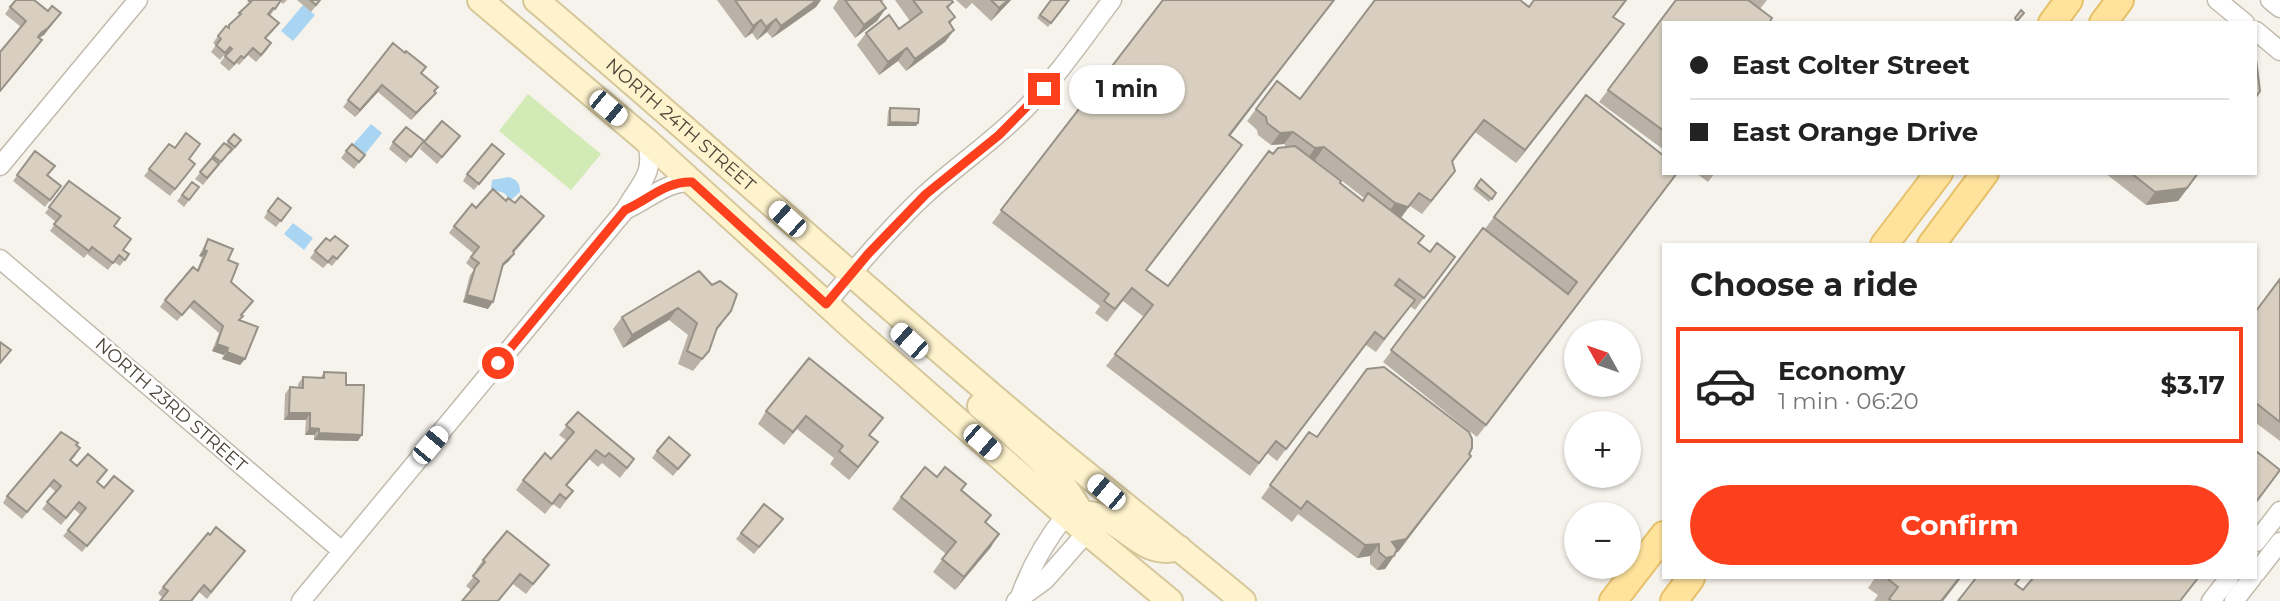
<!DOCTYPE html>
<html lang="en">
<head>
<meta charset="utf-8">
<style>
  :root { --surface:#fff; --page:#f2f2f2; --text:#222; --muted:#767676; --line:#e0e0e0; --accent:#fc3f1d }
  body { margin:0; font-family:Montserrat,sans-serif; background:var(--page); color:var(--text); height:100vh; display:flex; flex-direction:column; font-size:26px; white-space:nowrap }
  * { box-sizing:border-box; margin:0 }
  p { font-size:23px; color:var(--muted) }
  .icon { flex:none; width:38px; height:38px; fill:none; stroke:currentColor; stroke-width:2; stroke-linecap:round; stroke-linejoin:round }
  .map { position:relative; flex:1; overflow:hidden }
  .side { position:absolute; left:1662px; top:243px; width:595px; height:336px; display:flex; flex-direction:column; background:var(--surface); border-radius:0px; box-shadow:0 2px 5px #0004 }
  .side>* { flex:none }
  .banner { position:absolute; left:1662px; top:21px; width:595px; height:154px; border-radius:0px; box-shadow:0 2px 5px #0004; display:grid; align-content:center; height:154px; padding:0 28px; background:var(--surface) }
  .needle { width:46px; rotate:310deg }
  .buttons { position:absolute; left:1564px; top:320px; display:grid; gap:14px }
  .buttons a { display:grid; place-items:center; width:77px; height:77px; border-radius:50%; background:var(--surface); box-shadow:0 2px 5px #0004; font-size:35px }
  .end { position:absolute; width:32px; height:32px; margin:-16px; border:9px solid #fc3f1d; background:#fff; box-shadow:0 0 0 4px #fff }
  .from { border-radius:50% }
  .bubble { position:absolute; height:49px; border-radius:24px; background:var(--surface); box-shadow:0 2px 5px #0004; font-size:23px; font-weight:700; line-height:49px; text-align:center }
  .car { position:absolute; width:21px; height:42px; margin:-21px -10px; border-radius:9px; box-shadow:0 0 5px 2px #0007; background:linear-gradient(#fff 24%,#345 0 40%,#fff 0 76%,#345 0 86%,#fff 0) }
  .banner b { display:flex; align-items:center; gap:24px; height:66px; font-size:26px }
  .banner b+b { border-top:2px solid var(--line) }
  .banner i { width:18px; height:18px; background:var(--text) }
  ul { padding:0; list-style:none }
  li { display:flex; align-items:center; gap:21px; height:116px; margin:0 14px 10px; padding:0 14px; border:4px solid transparent; border-radius:0px }
  li div { flex:1 }
  li b { display:block; font-size:26px }
  li em { font-style:normal; font-weight:700 }
  li.active { border-color:var(--accent) }
  li>.icon { width:63px; height:63px; stroke-width:1.5 }
  h2 { padding:0 28px; font-size:32px; line-height:84px }
  .button { display:flex; gap:14px; margin-top:auto; padding:14px 28px }
  .button a { flex:1; height:80px; border-radius:42px; background:var(--accent); color:#fff; font-size:28px; font-weight:700; line-height:80px; text-align:center }
  .map>svg:first-child { display:block }
  .green { fill:#d2eab5 }
  .water { fill:#a9d4f2 }
  .lines { fill:none; stroke-linecap:round; stroke-linejoin:round }
  .minor-casing { stroke:#c2bbae; stroke-width:21 }
  .secondary-casing { stroke:#d6c79b; stroke-width:28 }
  .primary-casing { stroke:#e6c16a; stroke-width:30 }
  .minor { stroke:#fff; stroke-width:18 }
  .secondary { stroke:#fff3cd; stroke-width:24 }
  .primary { stroke:#ffe39c; stroke-width:26 }
  .wall { fill:#bab2a6; fill-rule:evenodd }
  .shaded-wall { fill:#979187 }
  .building { fill:#d8cfc1; stroke:#979187; stroke-width:2 }
  .route { stroke:#fc3f1d; stroke-width:9 }
  .labels { text-anchor:middle; stroke-width:5; stroke-linejoin:round; paint-order:stroke }
  .street-label { font-size:18px; fill:#4b4439; stroke:#fff }
</style>
</head>
<body>
<div class="map">
<svg width="2280" height="601" viewBox="0 0 2280 601">
  <rect width="100%" height="100%" fill="#f6f3ec"/>
  <path class="green" d="M528 94 601 154 571 190 499 131Z"/>
  <path class="water" d="M303 5 315 15 293 41 281 31Z
    M371 124 382 133 362 158 350 148Z
    M509 177C518 180 520 184 520 192L511 200 504 193 491 189 492 180Z
    M293 223 313 238 304 250 284 234Z"/>
  <g class="lines">
    <g class="minor-casing">
      <path id="minor" d="M2217 0 2245 23
        M2270 0 2280 8
        M2256 31 2280 51
        M0 166 138 0
        M625 210C648 200 666 181 692 182
        M0 259 342 551
        M826 304C858 265 891 226 927 193 959 164 995 140 1025 109 1058 76 1084 37 1112 0
        M2256 542 2280 511
        M2256 573 2280 542
        M1020 597C1031 566 1045 541 1066 515
        M301 601 625 210C641 181 655 176 647 141
        M1016 601 1045 580 1087 532
        M2211 601 2229 578
        M2234 601 2252 578"/>
    </g>
    <g class="secondary-casing">
      <g id="secondary">
        <path d="M480 0 647 141 856 331 1066 515 1170 601"/>
        <path id="s1" d="M536 0C695 135 850 275 1009 410 1085 475 1165 536 1243 601"/>
        <path d="M980 406C1016 439 1078 484 1087 532"/>
        <path d="M1068 515C1123 504 1134 561 1179 548"/>
      </g>
    </g>
    <g class="primary-casing">
      <path id="primary" d="M2052 23 2069 0
        M2103 23 2120 0
        M1884 245 1939 173
        M1931 245 1985 173
        M1613 601 1664 535
        M1674 601 1691 578"/>
    </g>
    <use href="#minor" class="minor"/>
    <use href="#secondary" class="secondary"/>
    <use href="#primary" class="primary"/>
  </g>
  <path class="wall" d="M247 0H287L283 4 280 1 270 16 274 30 266 38 271 43 267 50 256 62 248 55 239 65 237 63 229 71 220 63 226 55 225 54 220 60 211 52 216 45 213 43 218 36 235 19 244 8 249 2Z
    M297 0H321L311 12Z
    M717 0H821L816 7 772 38 767 32 757 40 752 33 745 38Z
    M838 0H884L881 2 886 8 877 21 855 38 833 8Z
    M895 0H951L949 9 955 17 950 24 954 30 945 42 906 71 898 61 879 75 857 45 866 33 899 29 910 21Z
    M956 0H1011L991 21 972 3 966 9Z
    M1051 0H1069L1048 27 1037 18Z
    M1163 0H1334L1230 135 1242 145 1147 270 1168 286 1273 154 1287 147 1284 144 1271 145 1258 135 1257 130 1247 121 1256 109 1300 99 1529 7 1627 0 1614 17 1624 24 1516 163 1475 132 1453 162 1446 184 1422 214 1410 206 1401 218 1419 243 1430 252 1455 257 1415 310 1410 306 1376 352 1366 345 1277 461 1267 453 1250 476 1106 366 1144 317 1123 301 1107 322 1095 313 1100 306 992 223ZM1315 160 1364 198 1363 201 1340 183Z
    M1676 0H1767L1760 9 1664 23V150L1599 102Z
    M10 7 48 11 61 13 44 35 39 38 42 40 37 47 21 27 5 14Z
    M393 43 421 74 436 93 431 99 411 120 378 92 355 117 343 107Z
    M890 108 918 123 916 126H887L888 111Z
    M234 134 237 146 230 154 229 153 203 185 195 179 224 143 226 144Z
    M460 136 437 164 420 149 424 142Z
    M393 142 419 147 406 163 389 149Z
    M169 144 195 164 170 196 144 176Z
    M35 151 48 176 61 186 45 207 13 181Z
    M346 151 360 161 354 169 341 158Z
    M504 154 474 190 463 181 467 174Z
    M1696 173H1715L1708 182Z
    M2105 173H2199L2178 201 2146 205Z
    M1481 179 1496 193 1489 202 1473 189Z
    M69 181 114 226 123 250 129 254 120 266 114 262 108 270 87 254 84 258 50 231 56 222 45 213Z
    M192 182 199 187 184 207 177 201Z
    M1671 182 1477 437 1383 362 1494 217Z
    M506 201 539 223 514 252 509 261 502 267 488 309 463 302 470 275 474 270 466 263 473 253 449 233 454 226 476 208Z
    M291 208 276 227 264 218 268 211Z
    M208 239 228 260 231 282 248 307 241 315 240 321 245 359 240 365 222 359 224 355 212 351 219 333 189 307 177 321 160 307 165 300 197 270 202 257 199 256 204 246Z
    M330 241 348 246 332 266 328 263 323 268 310 258 315 251Z
    M699 271 722 324 716 331 709 351 693 371 678 364 688 335 669 320 623 348 613 329 622 317Z
    M2280 279V441L2256 423V311Z
    M809 358 870 436 878 442 849 480 830 464 834 458 797 429 784 445 758 424 766 411Z
    M324 372 346 385 358 441 314 440V435H305L306 420H284L285 394 290 387 298 388V384L303 377H321Z
    M578 412 627 469 620 478 602 463 598 467 589 459 567 486 566 501 560 509 553 504 545 514 516 490 523 480 551 459 567 441 559 435Z
    M1309 432 1317 437 1469 454 1471 456 1398 552H1396L1385 569 1377 570 1370 564V556L1357 558 1298 514 1292 522 1261 498Z
    M76 445V455L71 461 77 466 107 470 97 482 104 488 128 498 82 552 63 536 81 515 74 509 61 525 42 509 56 492 49 486 22 519 3 503 7 496Z
    M657 451 690 455 673 476 652 458Z
    M937 477 961 491 991 515 986 523 991 547 955 590 933 572 946 554 892 509 901 497Z
    M778 525 754 554 736 539 741 533Z
    M210 535 245 551 207 599 199 592 192 601H160L163 598 158 593 163 587Z
    M483 560 549 565 526 594 513 584 471 590 466 586 478 571 476 570Z
    M1875 578H1961L1943 601H1874L1878 595 1868 588Z"/>
  <path class="shaded-wall" d="M817 0H821L816 7 772 38 781 26Z
    M1008 0H1011L991 21 999 8Z
    M1334 0 1221 148 1229 135Z
    M886 8 877 21 855 38 864 25Z
    M61 13 44 35 36 39 41 33Z
    M776 19 767 32 757 40 766 27Z
    M761 20 752 33 745 38 753 26Z
    M1624 24 1615 37 1516 163 1525 150Z
    M954 30 945 42 906 71 915 59Z
    M907 48 898 61 879 75 888 62Z
    M382 85 378 92 355 117 360 110Z
    M436 93 431 99 411 120 416 113Z
    M890 122 918 123 916 126H887Z
    M1293 132 1284 144 1271 145 1280 133Z
    M1242 145 1233 158 1137 282 1146 270Z
    M1324 147 1315 160 1306 161 1315 148Z
    M1677 173 1671 182 1477 437 1486 425Z
    M2199 173 2178 201 2146 205 2155 192Z
    M1419 193 1399 220 1386 216 1395 203Z
    M544 216 539 223 509 258 513 251Z
    M204 250 207 251 202 257 199 256Z
    M514 254 509 261 498 270 503 264Z
    M467 295 493 302 488 309 463 302Z
    M678 308 669 320 623 348 632 335Z
    M217 344 228 348 224 355 212 351Z
    M227 352 245 359 240 365 222 359Z
    M289 413H310L306 420H284Z
    M310 428 319 429 314 435H305Z
    M319 433 362 435 358 441 314 440Z
    M878 442 869 455 849 480 858 467Z
    M596 450 589 459 559 495 566 485Z
    M1471 456 1398 552 1383 555 1392 542Z
    M999 534 991 547 955 590 964 577Z
    M1379 544 1370 556 1357 558 1365 545Z
    M1394 556 1385 569 1377 570 1386 558Z
    M1959 578H1961L1943 601H1941Z"/>
  <path class="building" d="M16 0H34L48 11 52 6 61 13 48 28 41 33 38 37 42 40 0 91V52L26 21 10 7Z
    M250 0H281L275 9 273 8 268 14 279 23 265 38 271 43 261 55 253 48 244 58 241 56 234 64 225 56 232 49 230 47 225 53 216 45 221 39 218 36 226 26 229 28V25L241 14 239 13 251 2 249 1Z
    M310 0H320L316 5Z
    M735 0H817L781 26 776 19 766 27 761 20 753 26Z
    M845 0H880L886 8 864 25Z
    M913 0H951L953 2 947 7 955 17 949 22 954 30 915 59 907 48 888 62 866 33 889 15 899 29 922 12Z
    M991 0H1008L999 8Z
    M1051 0H1069L1051 23 1040 15Z
    M1163 0H1334L1229 135 1242 145 1146 270 1168 286 1269 151 1273 154 1278 148 1295 146 1341 181 1340 183 1363 201 1368 193 1424 236 1418 243 1430 252 1437 243 1455 257 1424 298 1399 279 1395 285 1415 300 1384 339 1375 332 1286 449 1276 441 1259 463 1115 354 1153 305 1132 288 1115 309 1104 301 1109 294 1001 210Z
    M1375 0H1520L1529 7 1534 0H1626L1613 17 1624 24 1525 150 1484 120 1452 161 1455 171 1431 201 1419 193 1408 207 1395 203 1324 147 1315 148 1293 132 1280 133 1267 123 1266 117 1256 109 1277 81 1300 99Z
    M1676 0H1748L1772 18 1769 23H1664V131L1608 90Z
    M2021 10 2024 13 2017 21 2015 18Z
    M393 43 405 53 406 51 426 67 421 73 438 87 434 91 436 93 416 113 382 85 360 110 348 100Z
    M2256 59 2260 91 2256 97Z
    M1586 95 1664 156V173H1677L1486 425 1391 350 1483 228 1568 294 1577 282 1494 217Z
    M890 108 919 109 918 123 890 122Z
    M442 121 460 136 442 157 424 142Z
    M406 127 424 141 411 157 393 142Z
    M186 133 200 144 189 159 195 164 175 189 149 169 169 144 175 148Z
    M234 134 241 140 235 147 228 141Z
    M224 143 232 149 221 162 213 156Z
    M352 144 365 155 359 162 346 151Z
    M492 144 504 154 479 184 467 174Z
    M35 151 55 166 47 175 61 186 50 200 17 175Z
    M212 158 219 164 207 178 200 172Z
    M2131 173H2198L2187 188 2155 192Z
    M1481 179 1496 193 1492 199 1476 186Z
    M69 181 120 218 114 226 131 239 123 250 129 254 125 260 119 255 113 263 92 247 89 251 54 224 61 216 49 207Z
    M192 182 199 187 189 200 182 195Z
    M493 189 506 201 508 198 515 203 521 196 544 216 513 251 514 254 503 264 493 302 467 295 475 268 479 263 471 257 479 247 454 226 472 204 476 208Z
    M278 198 291 208 281 221 268 211Z
    M335 236 348 246 337 259 333 256 328 262 315 251 326 238 330 241Z
    M208 239 233 249 228 260 238 264 231 282 253 301 241 315 243 316 239 320 258 327 245 359 227 352 228 348 217 344 223 326 194 301 182 315 165 300 193 267 198 271 207 251 204 250Z
    M699 271 712 285 720 281 737 294 731 311 717 328 709 351 702 359 687 351 697 323 678 308 632 335 622 317Z
    M2280 279V422L2256 403V311Z
    M0 342 11 350 0 363Z
    M809 358 883 418 869 435 878 442 858 467 839 451 843 446 806 416 793 432 766 411Z
    M1384 367 1469 432 1472 439V448L1469 454 1471 456 1406 539 1392 542 1397 549 1394 556 1386 558 1379 552V544L1365 545 1307 501 1301 509 1270 485 1309 432 1317 437 1367 369Z
    M324 372 346 373V385H364L362 435 319 433V429L310 428V413H289L290 387 303 388V377L324 378Z
    M578 412 634 459 627 468 609 453 605 457 596 450 566 485 573 491 566 499 560 494 552 504 523 480 545 453 551 459 574 432 566 425Z
    M61 432 78 443 76 445 80 448 70 460 77 466 88 454 107 470 97 482 104 488 114 476 133 491 87 546 68 530 86 508 79 502 66 518 47 502 61 486 54 480 27 512 7 496Z
    M669 437 690 455 678 469 657 451Z
    M2256 451 2280 470 2256 502Z
    M925 467 937 477 945 467 966 484 961 490 991 515 985 522 999 534 964 577 942 559 956 542 901 497Z
    M764 504 783 519 759 547 741 533Z
    M216 527 245 551 211 592 204 585 191 601H160L168 591 163 587 208 533 210 535Z
    M507 531 549 565 533 584 520 574 498 601H462L479 581 473 576 485 562 483 560Z
    M1890 578H1959L1941 601H1892L1889 599 1898 587 1889 580Z
    M1976 578H2020L2015 584 2023 590 2033 578H2198L2180 601H1958Z"/>
  <g class="lines">
    <path class="route" d="M498 363 625 210C648 200 666 181 692 182L826 304 868 254 926 194 999 135 1044 89"/>
  </g>
  <g class="labels">
    <g class="street-label">
      <text dy="6" stroke="none"><textPath href="#s1" startOffset="191">NORTH 24TH STREET</textPath></text>
      <text transform="translate(171 405) rotate(41)" y="6">NORTH 23RD STREET</text>
    </g>
  </g>
</svg>
<div class="buttons">
<a><svg class="needle" viewBox="-14 -14 28 28"><path d="M0-13l5 13h-10z" fill="#e53935"/><path d="M0 13l5-13h-10z" fill="#767676"/></svg></a>
<a>+</a>
<a>−</a>
</div>
<i class="end from" style="left:498px;top:363px"></i>
<i class="end" style="left:1044px;top:89px"></i>
<div class="bubble" style="left:1069px;top:65px;width:116px">1 min</div>
<i class="car" style="left:608px;top:108px;rotate:130deg"></i>
<i class="car" style="left:787px;top:219px;rotate:312deg"></i>
<i class="car" style="left:909px;top:341px;rotate:312deg"></i>
<i class="car" style="left:982px;top:442px;rotate:131deg"></i>
<i class="car" style="left:430px;top:445px;rotate:40deg"></i>
<i class="car" style="left:1106px;top:492px;rotate:310deg"></i>
<div class="banner">
<b><i class="from"></i>East Colter Street</b>
<b><i></i>East Orange Drive</b>
</div>
<section class="side">
<h2>Choose a ride</h2>
<ul>
<li class="active"><svg class="icon" aria-label="car" viewBox="0 0 24 24"><path d="M5 17H2v-5l4-1 3-4h7l3 4 3 1v5h-3M9 17h6M6 11h13"/><circle cx="7" cy="17" r="2"/><circle cx="17" cy="17" r="2"/></svg><div><b>Economy</b><p>1 min · 06:20</p></div><em>$3.17</em></li>
</ul>
<div class="button"><a>Confirm</a></div>
</section>
</div>
</body>
</html>
